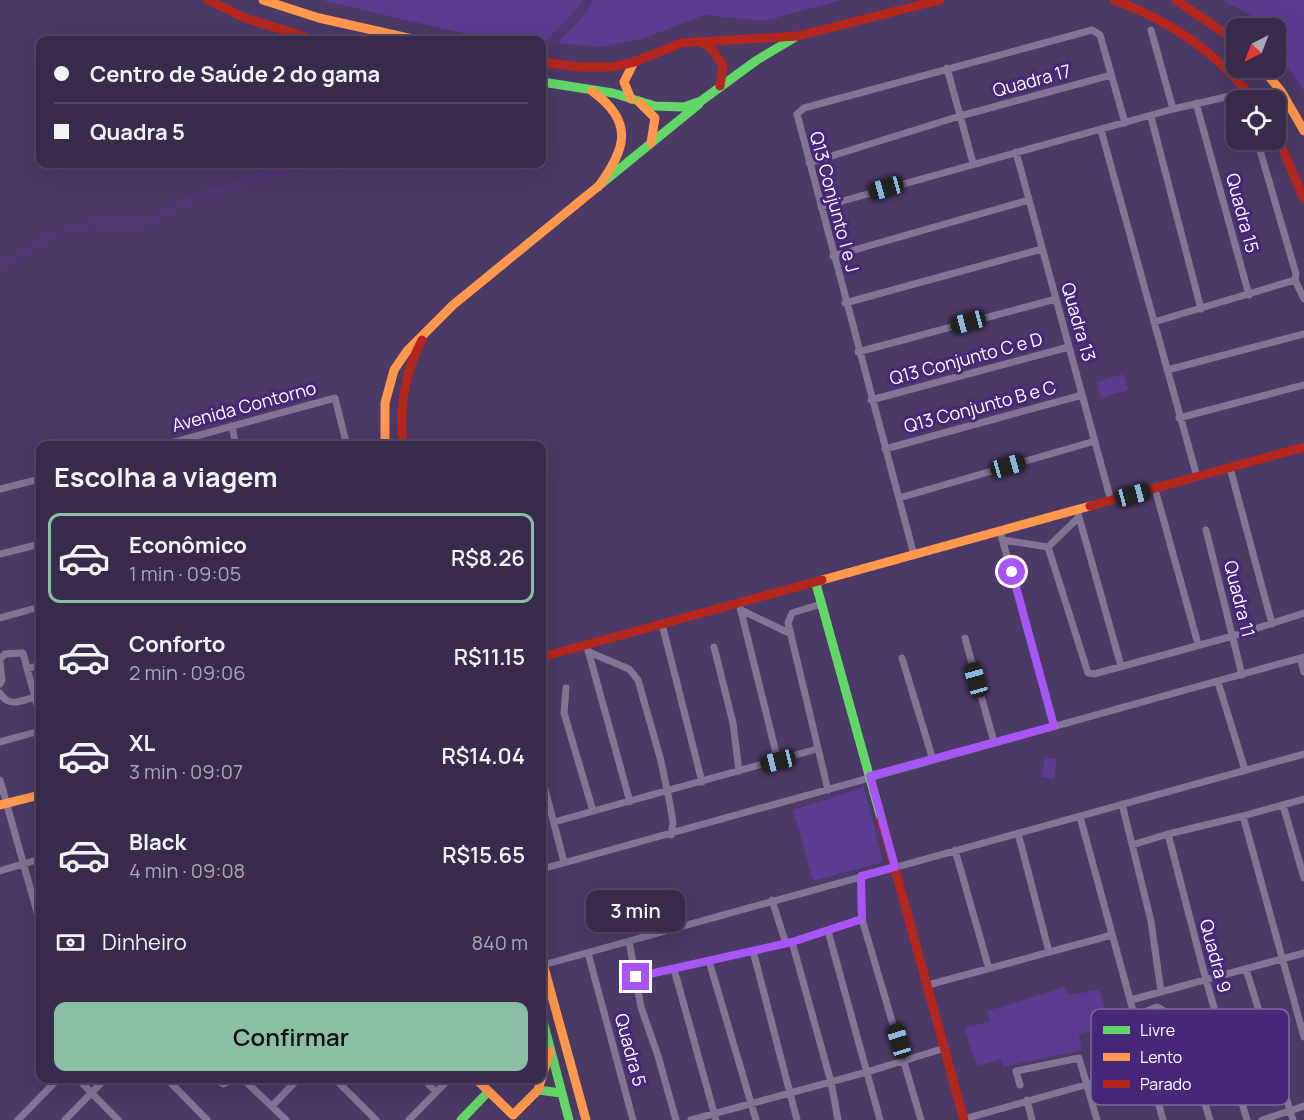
<!DOCTYPE html>
<html lang="pt">
<head>
<meta charset="utf-8">
<style>
  :root { --surface:#382b4c; --page:#433756; --text:#f1f3f6; --muted:#aba7b5; --line:#524764; --accent:#8abfa5 }
  body { margin:0; font-family:Manrope,sans-serif; background:var(--page); color:var(--text); height:100vh; display:flex; flex-direction:column; font-size:22px; white-space:nowrap }
  * { box-sizing:border-box; margin:0 }
  p { font-size:20px; color:var(--muted) }
  .icon { flex:none; width:33px; height:33px; fill:none; stroke:currentColor; stroke-width:2; stroke-linecap:round; stroke-linejoin:round }
  .map { position:relative; flex:1; overflow:hidden }
  .sheet { position:absolute; left:36px; top:441px; width:510px; height:642px; display:flex; flex-direction:column; background:var(--surface); border-radius:12px; box-shadow:0 6px 24px #0002,0 0 0 2px var(--line) }
  .sheet>* { flex:none }
  .hud { position:absolute; left:36px; top:36px; width:510px; height:132px; border-radius:12px; box-shadow:0 6px 24px #0002,0 0 0 2px var(--line); display:grid; align-content:center; height:132px; padding:0 18px; background:var(--surface) }
  .needle { width:39px; rotate:222deg }
  .buttons { position:absolute; left:1226px; top:18px; display:grid; gap:12px }
  .buttons a { display:grid; place-items:center; width:60px; height:60px; border-radius:12px; background:var(--surface); box-shadow:0 6px 24px #0002,0 0 0 2px var(--line); font-size:30px }
  .end { position:absolute; width:27px; height:27px; margin:-14px; border:8px solid #a855f7; background:#fff; box-shadow:0 0 0 3px #fff }
  .from { border-radius:50% }
  .bubble { position:absolute; height:42px; border-radius:12px; background:var(--surface); box-shadow:0 6px 24px #0002,0 0 0 2px var(--line); font-size:20px; font-weight:600; line-height:42px; text-align:center }
  .car { position:absolute; width:18px; height:36px; margin:-18px -9px; border-radius:8px; box-shadow:0 0 4px 2px #0007; background:linear-gradient(#222 24%,#8ab4d8 0 40%,#222 0 76%,#8ab4d8 0 86%,#222 0) }
  .hud b { display:flex; align-items:center; gap:21px; height:57px; font-size:22px }
  .hud b+b { border-top:2px solid var(--line) }
  .hud i { width:15px; height:15px; background:var(--text) }
  ul { padding:0; list-style:none }
  li { display:flex; align-items:center; gap:18px; height:90px; margin:0 12px 9px; padding:0 6px; border:3px solid transparent; border-radius:12px }
  li div { flex:1 }
  li b { display:block; font-size:22px }
  li em { font-style:normal; font-weight:600 }
  li.current { border-color:var(--accent) }
  li>.icon { width:54px; height:54px; stroke-width:1.5 }
  h2 { padding:0 18px; font-size:27px; line-height:72px }
  .pay { display:flex; align-items:center; gap:15px; height:66px; padding:0 18px; font-size:22px }
  .pay p { margin-inline-start:auto }
  .primary-button { display:flex; gap:12px; margin-top:auto; padding:12px 18px }
  .primary-button a { flex:1; height:69px; border-radius:12px; background:var(--accent); color:#111; font-size:24px; font-weight:600; line-height:69px; text-align:center }
  .map>svg:first-child { display:block }
  .green { fill:#5b3b90 }
  .lines { fill:none; stroke-linecap:round; stroke-linejoin:round }
  .stream { stroke:#4f3772; stroke-width:1.5 }
  .river { stroke:#4f3772; stroke-width:10 }
  .street { stroke:#817495; stroke-width:7 }
  .fast { stroke:#63d668; stroke-width:9 }
  .slow { stroke:#ff974d; stroke-width:9 }
  .jam { stroke:#b3261e; stroke-width:9 }
  .route { stroke:#a855f7; stroke-width:8 }
  .labels { text-anchor:middle; stroke-width:6; stroke-linejoin:round; paint-order:stroke }
  .street-label { font-size:18px; fill:#fff; stroke:#472778 }
  .key { fill:#472778; stroke:#7e68a0; stroke-width:1.5 }
  .key-label { font-size:16px; fill:#fff }
</style>
</head>
<body>
<div class="map">
<svg width="1304" height="1120" viewBox="0 0 1304 1120">
  <rect width="100%" height="100%" fill="#4b3966"/>
  <path class="green" d="M321 0H842L764 21 704 15 642 39 600 47 466 34Z
    M1222 0H1304V90L1275 50V28H1260L1249 14Z
    M1123 374 1128 390 1101 398 1097 382Z
    M1045 757 1057 759 1054 779 1041 777Z
    M864 787 883 862 813 881 793 810Z
    M1065 987 1068 995 1099 990 1111 1027 1079 1034 1082 1050 1003 1067 1002 1059 977 1066 964 1028 991 1021 987 1011Z"/>
  <g class="lines">
    <path class="stream" d="M1289 965 1304 964
      M1255 972 1279 967
      M1233 976 1241 974"/>
    <path class="river" d="M544 51C557 33 579 19 588 0
      M0 266 53 234 93 223H146L182 203 273 172 354 164"/>
    <path class="street" d="M1151 30 1173 109
      M947 68 973 163
      M1196 103 1249 295
      M1151 117 1201 309
      M1101 130 1197 477
      M1257 140 1296 274 1295 280 1304 299
      M1016 152 1111 501
      M809 163 960 116 1111 75
      M821 207 1173 109 1248 92
      M833 256 1029 200
      M845 303 1042 249
      M1154 322 1295 280
      M858 352 1056 299
      M1167 370 1304 334
      M871 400 1069 347
      M1179 418 1304 385
      M232 426 236 446
      M160 446 335 398 347 446
      M885 449 1082 395
      M1230 468 1272 624
      M0 489 40 479
      M1155 489 1198 644
      M899 498 1095 441
      M1077 510 1121 666
      M1206 530 1242 675
      M1000 531 1054 726
      M1003 540 1048 547
      M1048 547 1088 673 1094 674 1233 636 1304 613
      M1048 547 1078 518
      M0 554 40 544
      M914 555 797 114 804 108 1092 30 1100 35 1125 123
      M40 582V592
      M739 603 778 761
      M821 604 792 613 788 623 828 790
      M741 610 791 634
      M0 618 40 607
      M662 624 702 782
      M965 638 994 742
      M714 647 733 723 739 771
      M588 650 630 802
      M589 652 629 669 638 680 661 761 670 804 673 823 671 835
      M902 658 933 760
      M1300 658 1304 672
      M0 659 5 654 23 653 40 716
      M0 662 2 680 0 684
      M27 669 40 665
      M1218 682 1245 770
      M566 688 564 713 593 811
      M0 693C9 708 21 701 35 697
      M0 742 40 731
      M542 778 564 862
      M0 780 40 923
      M1122 804 1151 921 1161 992
      M1283 805 1304 878
      M1243 816 1304 799
      M1080 817 1163 1120
      M554 822 817 749
      M1018 833 1049 952
      M1168 834 1243 816 1304 1037
      M1132 845 1168 834 1206 980 1247 1120
      M955 850 989 969
      M542 869 1304 657
      M0 871 40 859
      M861 876 862 919 921 1120
      M772 900 786 944
      M828 931 880 1120
      M629 941 641 1007 658 1056 676 1120
      M792 942 831 1082 838 1120
      M753 951 797 1120
      M588 953 633 1120
      M709 961 756 1120
      M543 965 1304 754
      M674 969 716 1120
      M1246 969 1293 1120
      M636 977 792 942 862 919
      M928 985 1112 935
      M1131 1000 1304 953
      M1147 1011 1157 1007C1184 1017 1201 1094 1210 1120
      M77 1078 118 1120
      M166 1078 207 1120
      M215 1078 223 1084 238 1078
      M242 1078 286 1120
      M334 1078 376 1120
      M423 1078 436 1092
      M1020 1085 1016 1071 1079 1058 1097 1120
      M1027 1100 1032 1120
      M272 1106 299 1078
      M964 1119 1149 1067
      M18 1120 59 1078
      M65 1120 106 1078
      M409 1120 450 1078
      M691 1120 867 1072 945 1048
      M1262 1120 1304 1106"/>
    <path class="fast" d="M542 82 613 93 655 106 684 107 701 101 757 60 794 38
      M601 184 699 104
      M816 584 881 818
      M542 1017 569 1120
      M538 1090 561 1093
      M461 1120 488 1092"/>
    <path class="slow" d="M263 0 319 18 417 40
      M1262 68 1281 91 1304 131
      M592 91C635 122 626 149 598 187
      M631 99 624 82 634 62
      M640 103 655 118 651 143
      M385 446V403L394 370 407 351 453 305 601 184
      M822 580 1090 506
      M0 805 40 795
      M542 960 586 1120
      M475 1078 513 1115 538 1090 550 1051"/>
    <path class="jam" d="M208 0 245 18 315 40
      M1114 0C1171 21 1216 52 1254 100
      M1176 0 1236 41
      M699 41 711 48 723 65 720 86
      M542 62 578 67H613L634 62 681 43 798 36 940 0
      M1275 132 1304 199
      M403 446C399 408 404 374 422 340
      M1090 506 1304 447
      M542 657 822 580
      M881 818 964 1120"/>
  </g>
  <g class="lines">
    <path class="route" d="M636 977 792 942 862 919 861 876 895 867 870 776 1054 726 1012 572"/>
  </g>
  <g class="labels">
    <g class="street-label">
      <text transform="translate(1032 81) rotate(-15)" y="6">Quadra 17</text>
      <text transform="translate(834 202) rotate(75)" y="6">Q13 Conjunto I e J</text>
      <text transform="translate(1242 213) rotate(75)" y="6">Quadra 15</text>
      <text transform="translate(1078 322) rotate(74)" y="6">Quadra 13</text>
      <text transform="translate(966 359) rotate(-15)" y="6">Q13 Conjunto C e D</text>
      <text transform="translate(244 407) rotate(-15)" y="6">Avenida Contorno</text>
      <text transform="translate(980 407) rotate(-15)" y="6">Q13 Conjunto B e C</text>
      <text transform="translate(1239 599) rotate(76)" y="6">Quadra 11</text>
      <text transform="translate(1215 956) rotate(75)" y="6">Quadra 9</text>
      <text transform="translate(630 1050) rotate(75)" y="6">Quadra 5</text>
    </g>
  </g>
  <rect x="1091" y="1009" width="198" height="96" rx="9" class="key"/>
  <rect x="1103" y="1026" width="27" height="8" fill="#63d668"/>
  <rect x="1103" y="1053" width="27" height="8" fill="#ff974d"/>
  <rect x="1103" y="1080" width="27" height="8" fill="#b3261e"/>
  <g class="key-label">
    <text x="1140" y="1036">Livre</text>
    <text x="1140" y="1063">Lento</text>
    <text x="1140" y="1090">Parado</text>
  </g>
</svg>
<div class="buttons">
<a><svg class="needle" viewBox="-14 -14 28 28"><path d="M0-13l5 13h-10z" fill="#e53935"/><path d="M0 13l5-13h-10z" fill="#aba7b5"/></svg></a>
<a><svg class="icon" aria-label="locate" viewBox="0 0 24 24"><circle cx="12" cy="12" r="6"/><path d="M12 2v4M12 18v4M2 12h4M18 12h4"/></svg></a>
</div>
<i class="end from" style="left:1012px;top:572px"></i>
<i class="end" style="left:636px;top:977px"></i>
<div class="bubble" style="left:586px;top:890px;width:99px">3 min</div>
<i class="car" style="left:886px;top:188px;rotate:254deg"></i>
<i class="car" style="left:968px;top:322px;rotate:255deg"></i>
<i class="car" style="left:1008px;top:466px;rotate:74deg"></i>
<i class="car" style="left:1133px;top:495px;rotate:75deg"></i>
<i class="car" style="left:976px;top:680px;rotate:344deg"></i>
<i class="car" style="left:778px;top:761px;rotate:256deg"></i>
<i class="car" style="left:899px;top:1041px;rotate:343deg"></i>
<div class="hud">
<b><i class="from"></i>Centro de Saúde 2 do gama</b>
<b><i></i>Quadra 5</b>
</div>
<section class="sheet">
<h2>Escolha a viagem</h2>
<ul>
<li class="current"><svg class="icon" aria-label="car" viewBox="0 0 24 24"><path d="M5 17H2v-5l4-1 3-4h7l3 4 3 1v5h-3M9 17h6M6 11h13"/><circle cx="7" cy="17" r="2"/><circle cx="17" cy="17" r="2"/></svg><div><b>Econômico</b><p>1 min · 09:05</p></div><em>R$8.26</em></li>
<li><svg class="icon" aria-label="car" viewBox="0 0 24 24"><path d="M5 17H2v-5l4-1 3-4h7l3 4 3 1v5h-3M9 17h6M6 11h13"/><circle cx="7" cy="17" r="2"/><circle cx="17" cy="17" r="2"/></svg><div><b>Conforto</b><p>2 min · 09:06</p></div><em>R$11.15</em></li>
<li><svg class="icon" aria-label="car" viewBox="0 0 24 24"><path d="M5 17H2v-5l4-1 3-4h7l3 4 3 1v5h-3M9 17h6M6 11h13"/><circle cx="7" cy="17" r="2"/><circle cx="17" cy="17" r="2"/></svg><div><b>XL</b><p>3 min · 09:07</p></div><em>R$14.04</em></li>
<li><svg class="icon" aria-label="car" viewBox="0 0 24 24"><path d="M5 17H2v-5l4-1 3-4h7l3 4 3 1v5h-3M9 17h6M6 11h13"/><circle cx="7" cy="17" r="2"/><circle cx="17" cy="17" r="2"/></svg><div><b>Black</b><p>4 min · 09:08</p></div><em>R$15.65</em></li>
</ul>
<div class="pay"><svg class="icon" aria-label="cash" viewBox="0 0 24 24"><path d="M3 7h18v10H3z"/><circle cx="12" cy="12" r="2"/></svg>Dinheiro<p>840 m</p></div>
<div class="primary-button"><a>Confirmar</a></div>
</section>
</div>
</body>
</html>
